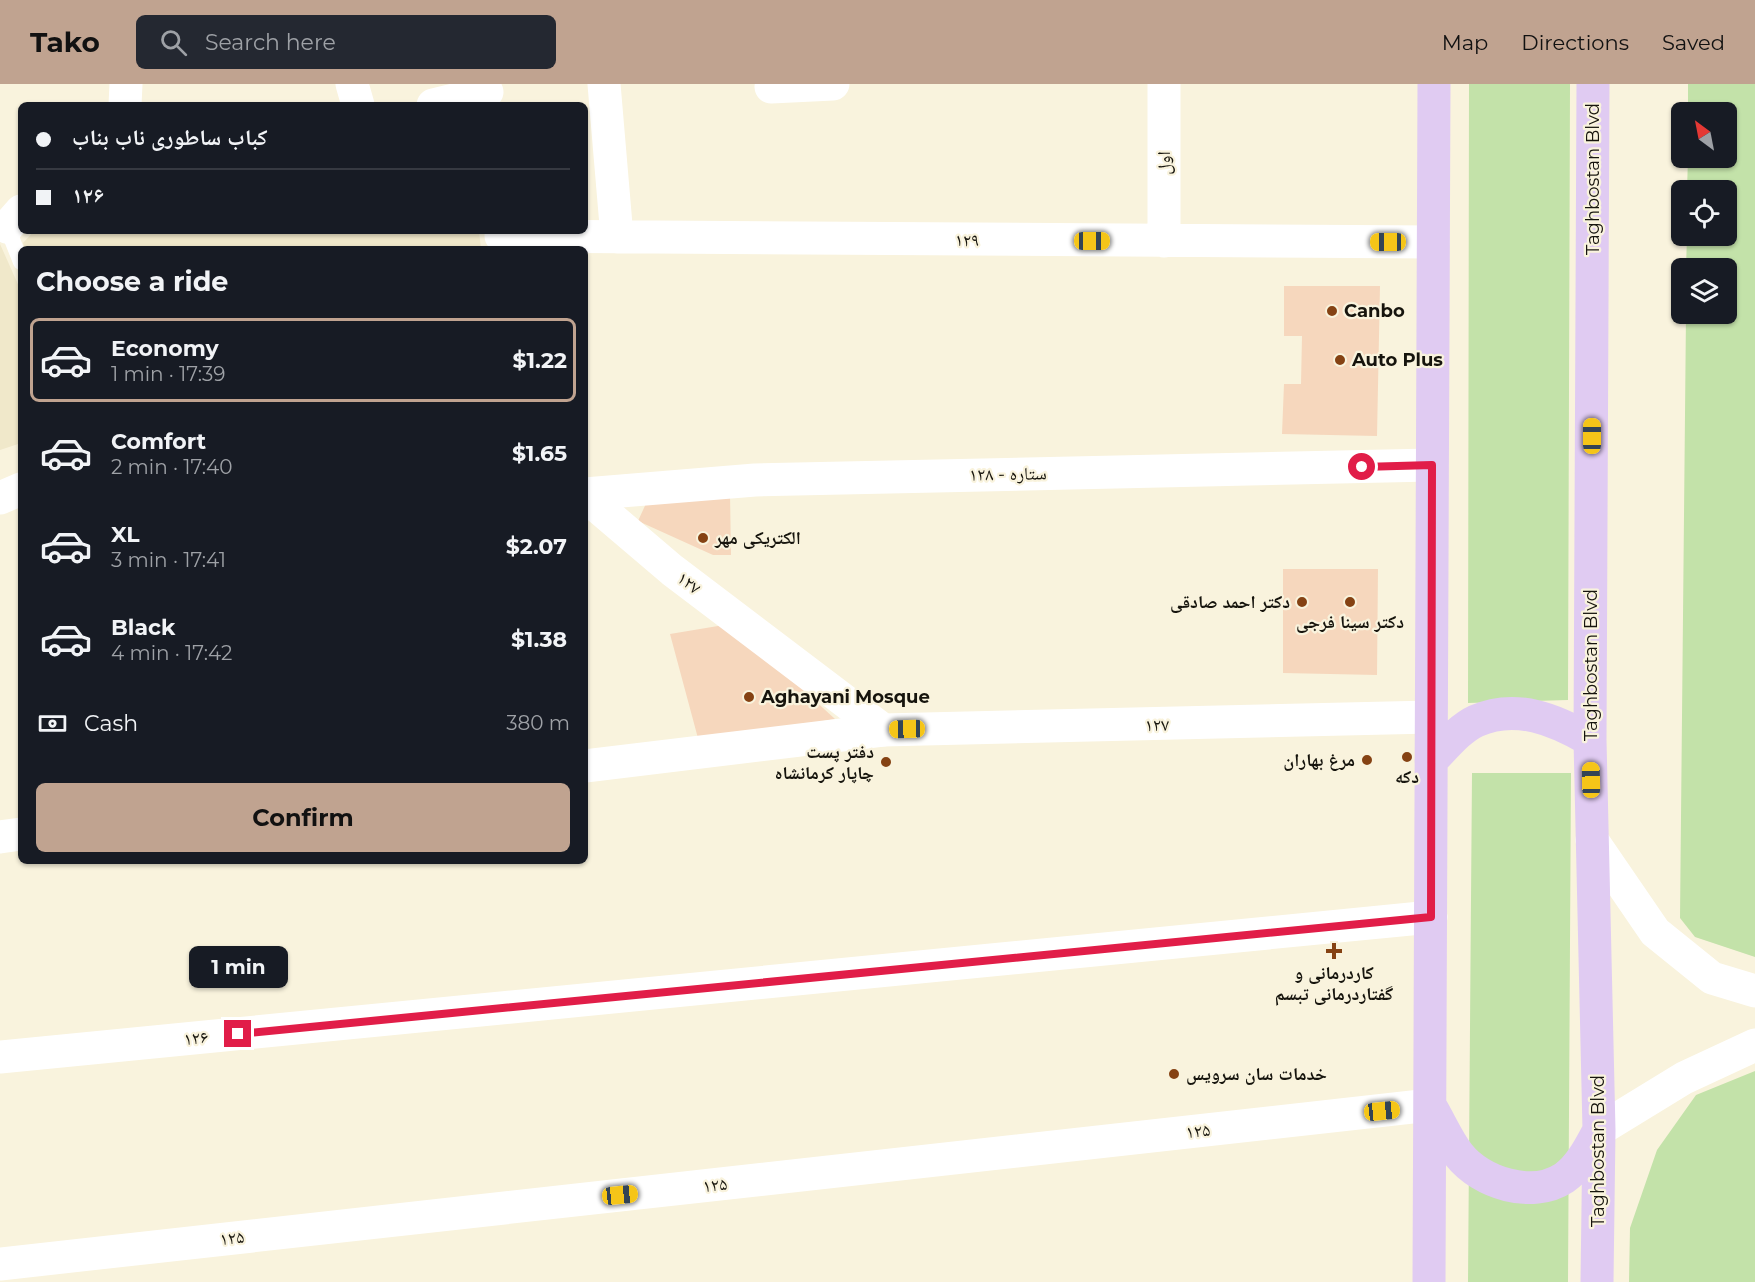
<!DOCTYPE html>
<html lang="en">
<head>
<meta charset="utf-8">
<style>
  :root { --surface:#171b24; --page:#242831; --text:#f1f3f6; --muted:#9ea1a6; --line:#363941; --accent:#c0a390 }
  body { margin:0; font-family:Montserrat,"Noto Naskh Arabic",sans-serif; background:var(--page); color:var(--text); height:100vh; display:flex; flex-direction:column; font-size:22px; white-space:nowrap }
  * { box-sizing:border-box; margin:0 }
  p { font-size:20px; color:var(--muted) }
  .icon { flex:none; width:33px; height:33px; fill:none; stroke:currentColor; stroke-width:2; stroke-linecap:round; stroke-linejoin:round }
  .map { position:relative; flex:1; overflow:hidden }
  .drawer { position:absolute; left:18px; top:162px; width:570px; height:618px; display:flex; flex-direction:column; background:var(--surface); border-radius:9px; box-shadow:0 2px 4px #0004 }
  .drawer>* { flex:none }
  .guide { position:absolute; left:18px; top:18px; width:570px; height:132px; border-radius:9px; box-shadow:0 2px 4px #0004; display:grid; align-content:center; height:132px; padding:0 18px; background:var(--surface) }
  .needle { width:39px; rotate:328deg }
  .controls { position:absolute; left:1671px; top:18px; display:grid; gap:12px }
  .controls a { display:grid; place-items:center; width:66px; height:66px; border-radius:9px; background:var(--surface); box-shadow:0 2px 4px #0004; font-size:30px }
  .end { position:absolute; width:27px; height:27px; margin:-14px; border:8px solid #e11d48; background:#fff; box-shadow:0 0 0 3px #fff }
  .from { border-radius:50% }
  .bubble { position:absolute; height:42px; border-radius:9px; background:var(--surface); box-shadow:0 2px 4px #0004; font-size:20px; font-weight:700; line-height:42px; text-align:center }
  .car { position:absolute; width:18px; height:36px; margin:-18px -9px; border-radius:8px; box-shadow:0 0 4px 2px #0007; background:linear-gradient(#f5c518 24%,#345 0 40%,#f5c518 0 76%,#345 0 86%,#f5c518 0) }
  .guide b { display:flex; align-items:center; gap:21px; height:57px; font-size:22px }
  .guide b+b { border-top:2px solid var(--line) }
  .guide i { width:15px; height:15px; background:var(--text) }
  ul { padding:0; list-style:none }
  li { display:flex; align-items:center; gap:18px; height:84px; margin:0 12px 9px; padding:0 6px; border:3px solid transparent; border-radius:9px }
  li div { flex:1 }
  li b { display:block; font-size:22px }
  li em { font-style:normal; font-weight:700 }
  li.active { border-color:var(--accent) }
  li>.icon { width:54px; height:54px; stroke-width:1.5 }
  h2 { padding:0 18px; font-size:27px; line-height:72px }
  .pay { display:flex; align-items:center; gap:15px; height:66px; padding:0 18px; font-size:22px }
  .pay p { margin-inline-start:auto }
  .cta { display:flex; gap:12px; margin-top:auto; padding:12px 18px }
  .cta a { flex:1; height:69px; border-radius:9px; background:var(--accent); color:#111; font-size:24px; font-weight:700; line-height:69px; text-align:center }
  header { display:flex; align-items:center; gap:36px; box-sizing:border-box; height:84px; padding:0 30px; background:var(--accent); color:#111 }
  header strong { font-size:28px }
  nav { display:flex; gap:33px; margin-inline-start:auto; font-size:21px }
  .search { width:420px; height:54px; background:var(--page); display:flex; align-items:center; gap:15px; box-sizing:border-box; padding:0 21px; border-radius:9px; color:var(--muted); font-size:22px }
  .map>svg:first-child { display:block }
  .built { fill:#f0e8ca }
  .green { fill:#c3e2a9 }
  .building { fill:#f6d7bd }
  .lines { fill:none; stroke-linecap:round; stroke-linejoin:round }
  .lane { stroke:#fff; stroke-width:16 }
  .street { stroke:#fff; stroke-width:33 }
  .secondary { stroke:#fff; stroke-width:33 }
  .primary { stroke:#e0cbf2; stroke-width:33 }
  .route { stroke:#e11d48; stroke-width:8 }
  .poi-dot { fill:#854213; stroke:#f9f3dd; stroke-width:2 }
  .labels { text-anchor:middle; stroke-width:4.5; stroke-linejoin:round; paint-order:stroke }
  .street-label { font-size:18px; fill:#16140d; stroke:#f9f3dd }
  .poi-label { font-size:18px; font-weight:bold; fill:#16140d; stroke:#f9f3dd; text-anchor:start }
</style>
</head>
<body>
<header>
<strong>Tako</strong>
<div class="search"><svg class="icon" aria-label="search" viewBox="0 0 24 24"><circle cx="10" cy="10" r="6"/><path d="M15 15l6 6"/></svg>Search here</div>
<nav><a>Map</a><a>Directions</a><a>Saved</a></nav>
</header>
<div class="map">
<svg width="1755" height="1198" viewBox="0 0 1755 1198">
  <rect width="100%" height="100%" fill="#f9f3dd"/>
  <path class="built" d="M34 147H479L481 165H25L23 159Z
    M0 160 21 207V359L0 366Z"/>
  <path class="green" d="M1469 0H1570L1568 616 1468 619Z
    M1688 0H1755V873L1695 853 1680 834 1686 230H1726V184H1686L1687 152H1726V106H1687L1688 74H1726V28H1688Z
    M1472 689H1571L1568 1198H1468Z
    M1755 987V1198H1629L1630 1144 1657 1066 1696 1011Z"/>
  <path class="building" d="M1284 202H1380L1377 352 1282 350 1284 300H1301L1302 252H1284Z
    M730 410 731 471H713L638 437 649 413Z
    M1283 485H1378L1377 591 1283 589Z
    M730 540 787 591 835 635 699 658 670 550Z"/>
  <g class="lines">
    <path class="lane" d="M7 143 21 178"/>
    <path class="street" d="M352 0 358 21
      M604 0 617 153
      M771 3 833 0
      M125 21 126 0
      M433 21 487 8
      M7 143 21 127
      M501 152 1433 158
      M1164 157V0
      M585 410 755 396 1432 381
      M585 682 883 646
      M0 753 21 750
      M0 973 1431 833
      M0 1180 1430 1021"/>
    <path class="secondary" d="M585 412 672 486 883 646 1431 633
      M0 414 21 405
      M1592 756 1655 848 1712 894 1755 907
      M1599 1046 1684 994 1755 961"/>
    <path class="primary" d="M1593 0 1590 656 1599 1046 1597 1198
      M1431 677C1445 663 1459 645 1476 637 1516 619 1556 636 1590 656
      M1431 1023C1440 1038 1448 1057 1459 1071 1481 1099 1532 1115 1564 1094 1580 1083 1590 1063 1599 1046
      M1429 1198 1434 0"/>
  </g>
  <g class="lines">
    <path class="route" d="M238 950 1431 833 1432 381 1362 383"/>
  </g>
  <g class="poi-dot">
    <circle cx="1332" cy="227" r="6"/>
    <circle cx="1340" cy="276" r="6"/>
    <circle cx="703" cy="454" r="6"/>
    <circle cx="1302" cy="518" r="6"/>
    <circle cx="1350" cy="518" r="6"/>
    <circle cx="749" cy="613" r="6"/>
    <circle cx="1407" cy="673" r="6"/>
    <circle cx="1367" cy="676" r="6"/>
    <circle cx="886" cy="678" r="6"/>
    <path d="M1331 858h6v6h6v6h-6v6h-6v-6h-6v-6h6z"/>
    <circle cx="1174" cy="990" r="6"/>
  </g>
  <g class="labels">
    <g class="street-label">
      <text transform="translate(1164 79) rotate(-90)" y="6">اول</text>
      <text transform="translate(1593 95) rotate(-90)" y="6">Taghbostan Blvd</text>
      <text x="967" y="162">۱۲۹</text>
      <text transform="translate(1008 390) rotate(-1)" y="6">۱۲۸ - ستاره</text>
      <text transform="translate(689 499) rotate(37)" y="6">۱۲۷</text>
      <text transform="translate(1591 581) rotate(-90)" y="6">Taghbostan Blvd</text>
      <text transform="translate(1157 641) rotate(-1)" y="6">۱۲۷</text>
      <text transform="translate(196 954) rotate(-6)" y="6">۱۲۶</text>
      <text transform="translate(1198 1047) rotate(-6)" y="6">۱۲۵</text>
      <text transform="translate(1598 1067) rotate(-90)" y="6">Taghbostan Blvd</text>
      <text transform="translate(715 1101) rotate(-6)" y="6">۱۲۵</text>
      <text transform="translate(232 1154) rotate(-6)" y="6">۱۲۵</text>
    </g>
    <g class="poi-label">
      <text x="1344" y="233">Canbo</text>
      <text x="1352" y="282">Auto Plus</text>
      <text x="715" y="460">الکتریکی مهر</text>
      <text x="1290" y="524" text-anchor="end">دکتر احمد صادقی</text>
      <text x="1350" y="544" text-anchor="middle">دکتر سینا فرجی</text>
      <text x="761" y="619">Aghayani Mosque</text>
      <text x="874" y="674" text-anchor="end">دفتر پست<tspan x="874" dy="21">چاپار کرمانشاه</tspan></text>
      <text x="1355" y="682" text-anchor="end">مرغ بهاران</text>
      <text x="1407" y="699" text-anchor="middle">دکه</text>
      <text x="1334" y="895" text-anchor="middle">کاردرمانی و<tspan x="1334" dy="21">گفتاردرمانی تبسم</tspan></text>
      <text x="1186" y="996">خدمات سان سرویس</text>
    </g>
  </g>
</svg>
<div class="controls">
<a><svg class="needle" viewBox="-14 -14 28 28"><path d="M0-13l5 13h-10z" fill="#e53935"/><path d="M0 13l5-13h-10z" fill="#9ea1a6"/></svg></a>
<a><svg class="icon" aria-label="locate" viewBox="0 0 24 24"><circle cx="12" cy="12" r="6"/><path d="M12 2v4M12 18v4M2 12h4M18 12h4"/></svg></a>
<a><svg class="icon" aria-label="layers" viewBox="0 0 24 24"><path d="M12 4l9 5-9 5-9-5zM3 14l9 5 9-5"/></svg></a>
</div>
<i class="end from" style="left:1362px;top:383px"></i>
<i class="end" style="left:238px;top:950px"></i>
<div class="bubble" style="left:189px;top:862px;width:99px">1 min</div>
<i class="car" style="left:1092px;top:157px;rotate:90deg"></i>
<i class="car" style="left:1388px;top:158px;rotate:270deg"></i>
<i class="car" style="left:1592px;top:352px;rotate:0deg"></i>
<i class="car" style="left:907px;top:645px;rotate:269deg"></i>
<i class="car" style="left:1591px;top:696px;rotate:359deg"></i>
<i class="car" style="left:1382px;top:1027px;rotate:84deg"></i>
<i class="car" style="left:620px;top:1111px;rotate:84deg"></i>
<div class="guide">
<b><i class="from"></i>کباب ساطوری ناب بناب</b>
<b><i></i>۱۲۶</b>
</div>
<section class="drawer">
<h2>Choose a ride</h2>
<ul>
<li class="active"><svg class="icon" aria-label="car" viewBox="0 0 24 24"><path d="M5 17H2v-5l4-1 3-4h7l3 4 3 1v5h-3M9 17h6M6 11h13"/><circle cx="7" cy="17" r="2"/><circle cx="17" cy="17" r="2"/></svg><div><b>Economy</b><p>1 min · 17:39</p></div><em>$1.22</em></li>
<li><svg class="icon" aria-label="car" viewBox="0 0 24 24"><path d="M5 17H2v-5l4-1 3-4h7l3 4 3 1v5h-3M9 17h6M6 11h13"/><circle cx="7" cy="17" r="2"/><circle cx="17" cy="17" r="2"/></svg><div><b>Comfort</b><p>2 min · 17:40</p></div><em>$1.65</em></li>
<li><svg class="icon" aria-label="car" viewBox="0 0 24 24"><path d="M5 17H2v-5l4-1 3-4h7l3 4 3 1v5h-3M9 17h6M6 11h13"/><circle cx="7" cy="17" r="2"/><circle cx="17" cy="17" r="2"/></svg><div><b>XL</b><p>3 min · 17:41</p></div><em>$2.07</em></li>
<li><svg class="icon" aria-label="car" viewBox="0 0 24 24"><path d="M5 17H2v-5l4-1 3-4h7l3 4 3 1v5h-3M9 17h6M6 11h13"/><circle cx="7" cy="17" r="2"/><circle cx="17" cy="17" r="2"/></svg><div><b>Black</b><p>4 min · 17:42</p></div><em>$1.38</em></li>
</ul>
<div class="pay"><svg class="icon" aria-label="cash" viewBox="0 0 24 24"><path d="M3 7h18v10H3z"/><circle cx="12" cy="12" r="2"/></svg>Cash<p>380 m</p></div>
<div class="cta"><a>Confirm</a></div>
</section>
</div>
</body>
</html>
